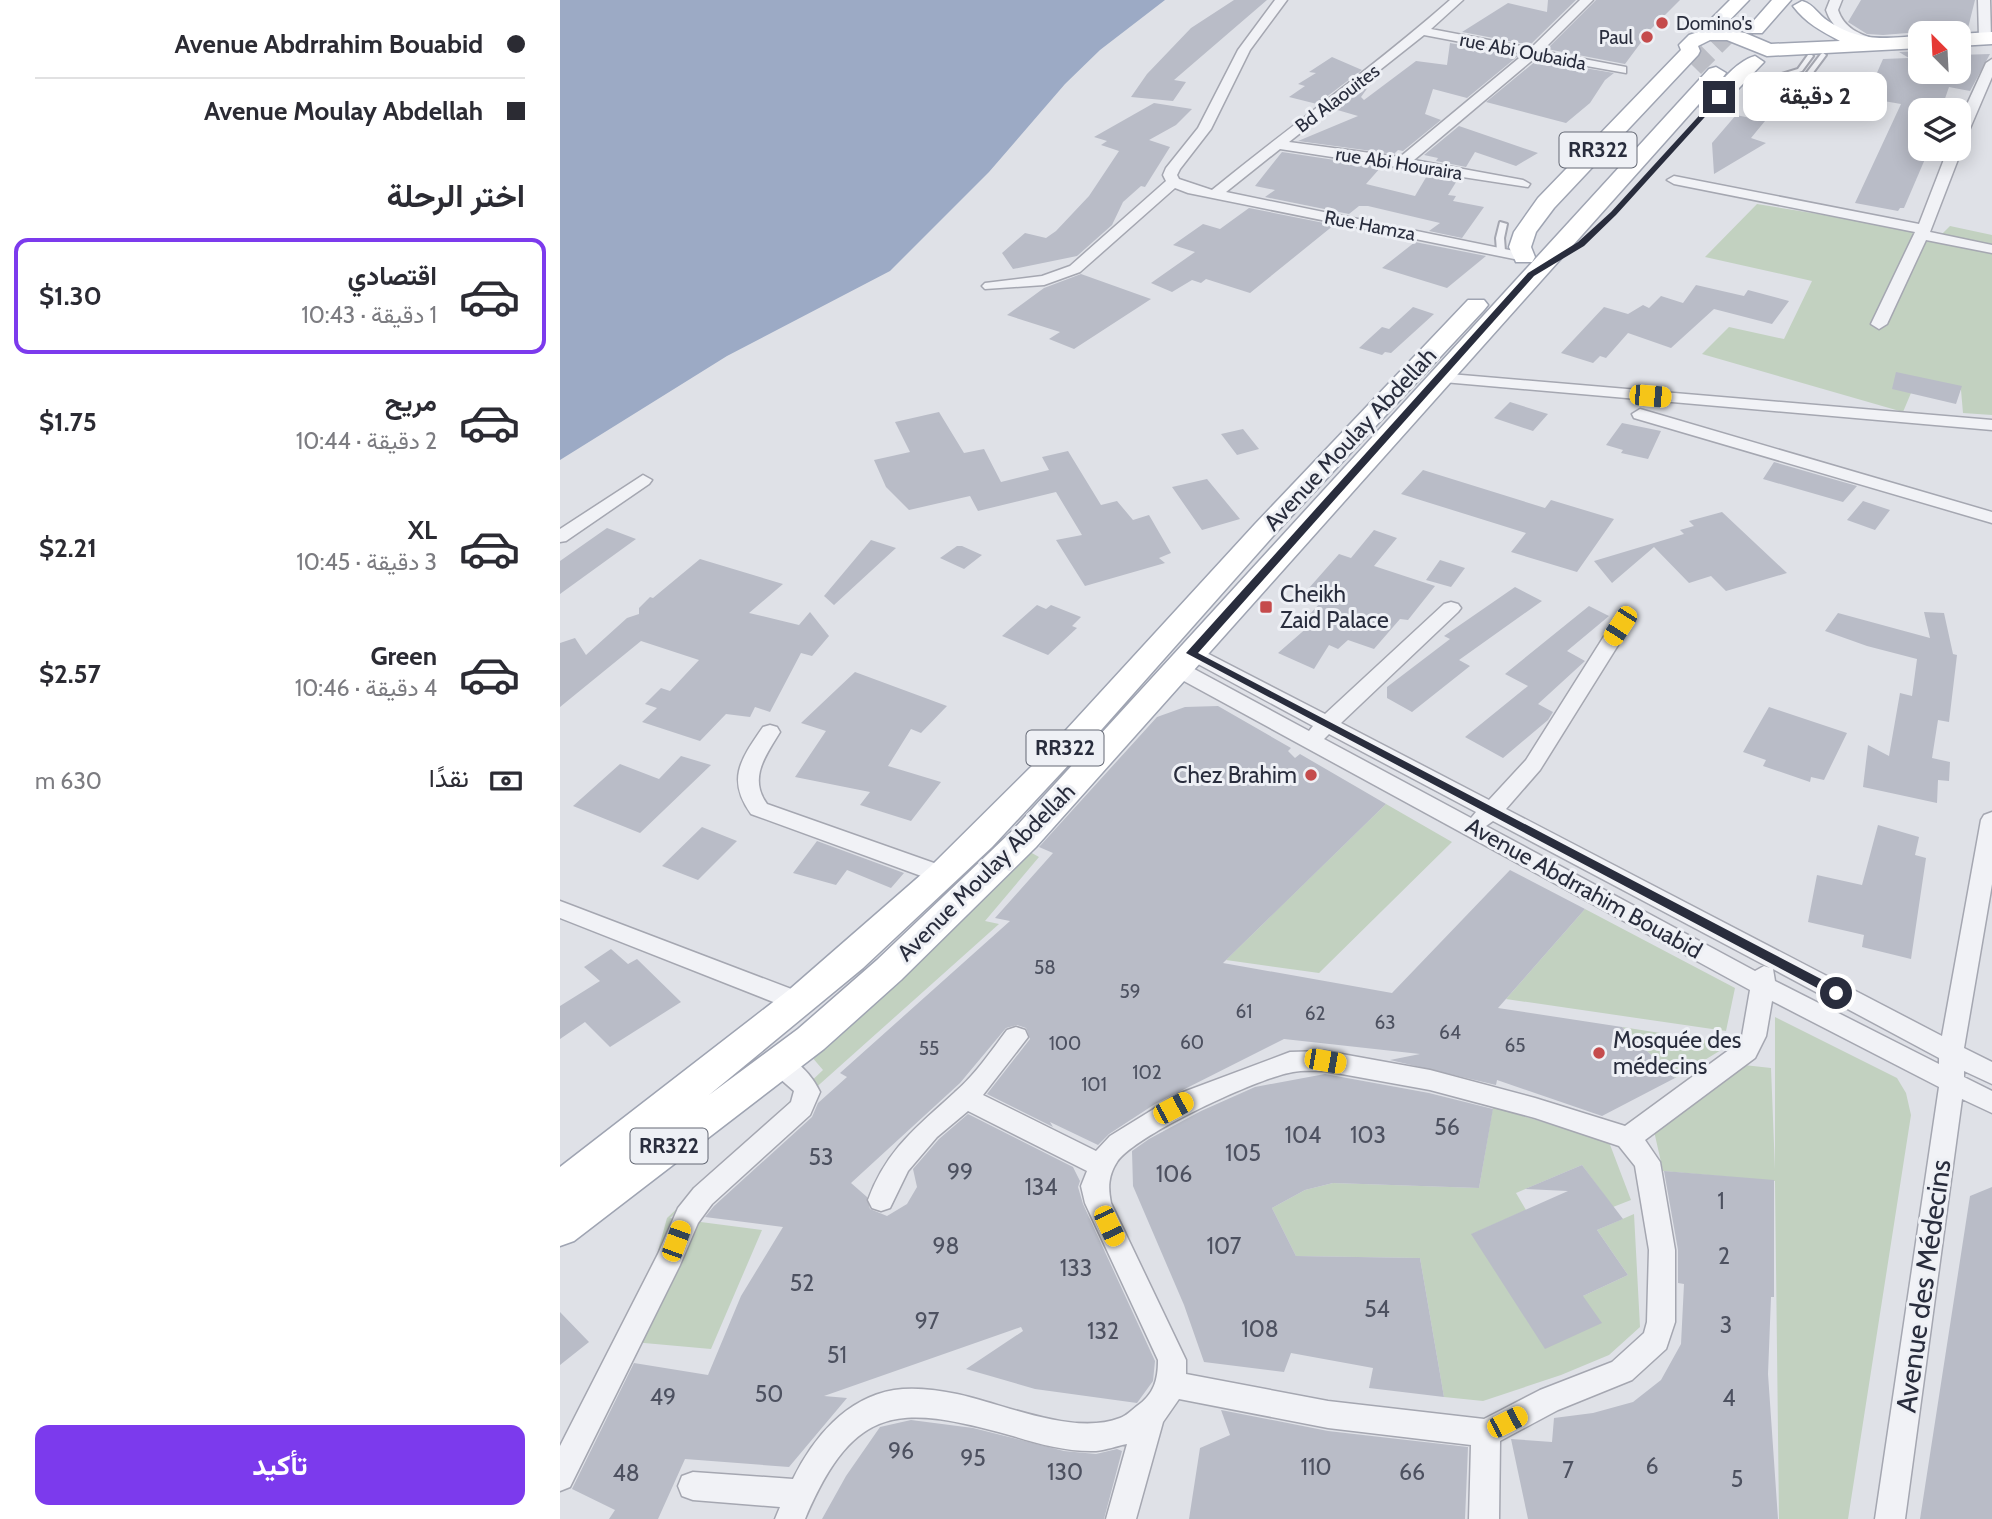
<!DOCTYPE html>
<html lang="ar">
<head>
<meta charset="utf-8">
<style>
  :root { --surface:#fff; --page:#f7f7f7; --text:#2b2b33; --muted:#7c7c81; --line:#e1e1e2; --accent:#7c3aed }
  body { margin:0; font-family:Cabin,Vazirmatn,sans-serif; background:var(--page); color:var(--text); direction:rtl; height:100vh; display:flex; flex-direction:column; font-size:26px; white-space:nowrap }
  * { box-sizing:border-box; margin:0 }
  p { font-size:23px; color:var(--muted) }
  .icon { flex:none; width:38px; height:38px; fill:none; stroke:currentColor; stroke-width:2; stroke-linecap:round; stroke-linejoin:round }
  .map { position:relative; flex:1; overflow:hidden; direction:ltr }
  .side { display:flex; flex-direction:column; background:var(--surface); width:560px }
  .side>* { flex:none }
  .banner { display:grid; align-content:center; height:154px; padding:0 35px; background:var(--surface) }
  .needle { width:46px; rotate:336deg }
  .buttons { position:absolute; left:1348px; top:21px; display:grid; gap:14px }
  .buttons a { display:grid; place-items:center; width:63px; height:63px; border-radius:14px; background:var(--surface); box-shadow:0 4px 18px #0003; font-size:35px }
  .end { position:absolute; width:32px; height:32px; margin:-16px; border:9px solid #292d3d; background:#fff; box-shadow:0 0 0 4px #fff }
  .from { border-radius:50% }
  .bubble { position:absolute; height:49px; border-radius:14px; background:var(--surface); box-shadow:0 4px 18px #0003; font-size:23px; font-weight:700; line-height:49px; text-align:center; direction:rtl }
  .car { position:absolute; width:21px; height:42px; margin:-21px -10px; border-radius:9px; box-shadow:0 0 5px 2px #0007; background:linear-gradient(#f5c518 24%,#345 0 40%,#f5c518 0 76%,#345 0 86%,#f5c518 0) }
  .banner b { display:flex; align-items:center; gap:24px; height:66px; font-size:26px }
  .banner b+b { border-top:2px solid var(--line) }
  .banner i { width:18px; height:18px; background:var(--text) }
  ul { padding:0; list-style:none }
  li { display:flex; align-items:center; gap:21px; height:116px; margin:0 14px 10px; padding:0 21px; border:4px solid transparent; border-radius:14px }
  li div { flex:1 }
  li b { display:block; font-size:26px }
  li em { font-style:normal; font-weight:700 }
  li.active { border-color:var(--accent) }
  li>.icon { width:63px; height:63px; stroke-width:1.5 }
  h2 { padding:0 35px; font-size:32px; line-height:84px }
  .pay { display:flex; align-items:center; gap:18px; height:77px; padding:0 35px; font-size:26px }
  .pay p { margin-inline-start:auto }
  .button { display:flex; gap:14px; margin-top:auto; padding:14px 35px }
  .button a { flex:1; height:80px; border-radius:14px; background:var(--accent); color:#fff; font-size:28px; font-weight:700; line-height:80px; text-align:center }
  main { display:flex; flex:1; min-height:0 }
  .map>svg:first-child { display:block }
  .green { fill:#c2d1c0 }
  .water { fill:#9caac5 }
  .building { fill:#b9bcc7 }
  .lines { fill:none; stroke-linecap:round; stroke-linejoin:round }
  .primary-tunnel { stroke:#bbbdc5; stroke-width:20; stroke-dasharray:20 10; stroke-linecap:butt }
  .service-casing { stroke:#a5a7b1; stroke-width:4 }
  .minor-casing { stroke:#a5a7b1; stroke-width:3 }
  .primary-casing { stroke:#9fa4b2; stroke-width:3 }
  .service { fill:#f1f2f6; fill-rule:evenodd }
  .minor { fill:#f1f2f6; fill-rule:evenodd }
  .primary { fill:#fff; fill-rule:evenodd }
  .route { fill:#292d3d }
  .poi-dot { fill:#c54b4c; stroke:#eef0f5; stroke-width:2.5 }
  .labels { text-anchor:middle; stroke-width:6; stroke-linejoin:round; paint-order:stroke }
  .far-poi-label { font-size:19px; fill:#292d3d; stroke:#eef0f5; text-anchor:start }
  .far-street-label { font-size:19px; fill:#292d3d; stroke:#eef0f5 }
  .number-label { font-size:19px; fill:#4d5160 }
  .shield { fill:#eef0f5; stroke:#646874; stroke-width:2 }
  .shield-label { font-size:21px; font-weight:bold; fill:#292d3d }
  .street-label { font-size:23px; fill:#292d3d; stroke:#eef0f5 }
  .poi-label { font-size:23px; fill:#292d3d; stroke:#eef0f5; text-anchor:start }
  .near-number-label { font-size:23px; fill:#4d5160 }
  .near-street-label { font-size:28px; fill:#292d3d; stroke:#eef0f5 }
</style>
</head>
<body>
<main>
<div class="map">
<svg width="1432" height="1519" viewBox="0 0 1432 1519">
  <rect width="100%" height="100%" fill="#dfe1e7"/>
  <path class="green" d="M1197 204 1382 234 1390 226 1432 235V415L1403 413 1401 390 1356 381 1343 412 1142 354 1169 327 1224 339 1252 281 1145 257Z
    M826 804 892 842 759 973 666 960Z
    M470 852 479 857 425 921 439 924 110 1218 202 1230 151 1349 73 1342 107 1218 263 1070 251 1056Z
    M1025 909 1175 988 1166 1031 946 999Z
    M1215 1017 1337 1078 1346 1093 1351 1115 1288 1519H1219L1215 1181 1103 1171 1094 1131 1184 1065 1211 1068 1215 1170Z
    M1062 1027 1171 1044 1115 1078Z
    M933 1107 1049 1142 1071 1200 1053 1207 1022 1165 956 1193 966 1210 912 1234 1023 1296 1068 1275 1037 1230 1074 1214 1080 1327 1049 1355 1001 1375 923 1401 884 1397 860 1258 736 1256 712 1208 745 1190 773 1183 919 1188Z"/>
  <path class="water" d="M0 0H605L540 50 505 84 429 172 330 271 167 356 0 460Z"/>
  <path class="building" d="M674 0H707L614 80 626 82 613 101 571 97 587 74 631 28Z
    M988 0H1016L970 45 902 32 948 3 987 12Z
    M1036 0H1120L1091 29 1065 64 987 49Z
    M1301 0H1415L1408 28 1323 35 1307 34 1288 22Z
    M890 43 958 56 907 98 873 89 865 114 881 120 843 151 838 150 834 154 738 141 798 116 774 109 816 76 801 97 804 100 856 61 887 65Z
    M1360 51V72H1398V55L1430 54 1410 91 1389 87 1381 110H1360V158L1365 159 1344 208H1340L1338 211 1295 203 1341 104 1306 98 1323 59 1349 58 1339 52Z
    M772 57 802 70 757 104 729 97 745 86 738 84 756 73 749 72Z
    M977 60 1054 73 1045 80 1030 103 1006 123 926 102Z
    M594 103 632 109 616 125 589 140 610 147 585 187 581 186 563 202 552 225 517 256 453 269 442 253 465 233 486 238 496 231 529 196 559 151 541 145 547 141 534 137Z
    M1176 115 1205 121 1191 138 1206 143 1154 174 1152 143Z
    M899 126 978 153 956 166 915 152 906 167 876 161 878 158 864 155Z
    M722 152 821 167 806 184 855 196 868 174 898 179 888 195 896 196 893 201 924 207 902 238 869 231 880 223 808 206H799L789 214 705 197 715 190 695 186Z
    M689 208 774 225 690 293 646 279 641 283 632 280 612 292 591 283 635 252 613 245 643 224 660 229Z
    M855 242 926 256 887 288 822 268Z
    M521 274 591 299 514 349 489 339 500 332 447 315 484 288Z
    M1136 285 1184 296 1188 290 1229 301 1212 324 1154 309 1111 348 1068 333 1046 358 1040 356 1033 363 1001 353 1044 307 1068 314 1083 305 1089 308 1101 296 1123 303Z
    M853 307 874 314 831 353 825 352 822 355 799 348 822 327 829 329Z
    M1336 372 1402 386 1396 404 1332 389Z
    M950 402 988 414 973 431 934 418Z
    M379 412 404 453 424 449 441 482 489 470 482 457 508 451 541 505 557 501 573 520 589 515 611 553 599 558 605 563 525 586 496 540 522 535 496 492 418 511 410 496 349 510 326 487 314 460 350 452 335 422Z
    M1062 423 1101 431 1088 459 1061 453 1063 450 1046 445Z
    M683 429 699 449 677 455 661 434Z
    M1214 462 1297 486 1283 502 1203 479Z
    M863 470 985 508 991 500 1054 519 1017 572 951 552 966 533 841 494Z
    M647 479 680 519 642 530 612 487Z
    M1303 501 1330 510 1315 530 1287 520Z
    M1162 512 1227 573 1166 591 1151 576 1129 583 1094 547 1052 583 1034 561 1124 534 1120 530 1134 526 1129 521Z
    M47 528 76 539 0 594V561Z
    M814 530 837 538 814 566 875 586 848 620 840 619 814 649 788 640 778 649 769 645 754 669 718 653 749 626 742 623 768 594 749 588 779 554 791 558Z
    M311 540 336 548 274 605 264 596Z
    M397 546H402L422 555 404 569 380 558Z
    M140 559 223 584 189 613 239 625 250 612 269 636 252 656 241 653 210 712 195 707 190 717 166 714 140 741 82 722 97 708 85 704 101 688 110 691 139 660 81 641 0 707V643L15 638 26 655 67 618 79 614V608L90 597 93 598Z
    M880 560 905 568 891 587 866 580Z
    M955 587 982 601 899 660 910 666 852 712 827 698V687L890 639 884 636Z
    M477 605 486 609 491 605 521 617 512 626 517 628 488 655 442 636Z
    M1029 606 1049 616 1007 651 1025 661 978 704 993 712 988 720 943 758 905 737 968 686 945 674Z
    M1364 612 1384 613 1393 654 1397 655 1389 722 1378 720 1372 758 1390 762 1389 781 1378 780 1377 803 1303 787 1308 745 1329 756 1340 693 1352 696 1357 659 1307 646 1265 631 1278 613 1370 638Z
    M295 672 387 706 361 733 351 729 328 766 381 782 351 821 300 805 310 792 235 777 266 731 241 723Z
    M658 706 731 748 728 751 735 758 740 754 826 804 663 963 832 993 950 870 1025 909 938 1008 1062 1027 1115 1078 1042 1116 937 1080 936 1085 830 1060 860 1054 724 1039 595 1104 549 1134 538 1145 490 1122 493 1127 427 1094 470 1039 466 1028 457 1025 446 1028 400 1083 291 1183 307 1197 310 1209 327 1216 347 1204 357 1187 353 1169 379 1139 408 1114 513 1167 520 1181 518 1187 523 1204 595 1361 593 1381 577 1403 475 1389 406 1369 463 1331 461 1327 264 1396 287 1398 229 1467 125 1459 98 1519H49L55 1510 12 1489 74 1363 148 1375 181 1296 223 1227 145 1217 154 1206 252 1117 258 1103 287 1077 280 1073 450 921 435 918 493 853 479 847 597 717 625 707Z
    M1209 707 1287 733 1264 780 1251 777 1250 782 1203 766 1206 760 1183 752Z
    M121 756 151 765 80 833 13 806 60 764 99 779Z
    M1318 825 1359 837 1355 855 1366 858 1351 959 1302 947 1304 935 1248 922 1257 875 1302 885Z
    M142 827 177 841 138 880 102 866Z
    M257 841 344 873 331 888 287 870 276 885 233 873Z
    M51 949 68 964 77 959 121 1002 50 1047 25 1022 0 1039V1006L40 981 24 967Z
    M765 1074 869 1093 933 1109 919 1188 773 1183 745 1190 712 1208 736 1256 860 1258 884 1397 809 1388 813 1368 731 1353 724 1372 644 1362 624 1305 573 1186 572 1151 589 1139 641 1111 695 1087Z
    M1022 1165 1063 1219 1037 1230 1068 1275 1023 1296 1042 1323 985 1349 911 1234 1008 1191 965 1189Z
    M1104 1171 1214 1180V1297H1211L1208 1374 1218 1519H968L951 1439 992 1442 994 1418 1033 1413 1073 1402 1101 1380 1121 1344 1124 1284 1118 1283V1250Z
    M1432 1187V1519H1360L1410 1196Z
    M0 1312 29 1342 0 1365Z
    M661 1410 768 1431 908 1447 905 1519H629L640 1448 670 1435Z
    M351 1420 413 1428 504 1451 536 1454 557 1449 562 1451 544 1519H262L286 1476 320 1427Z"/>
  <g class="lines">
    <path class="primary-tunnel" d="M1134 67 1176 25"/>
    <g class="service-casing">
      <path id="service" d="M1263 53 1266 55 1246 82 1219 81 1216 79 1218 75 1238 69 1248 55H1252L1253 56 1242 71 1223 77 1242 79 1261 54Z
        M940 222 947 224 944 238 945 251 941 253 937 251 936 238Z"/>
    </g>
    <g class="minor-casing">
      <path id="minor" d="M715 0H727L690 50 651 129 620 169 617 175 619 179 652 190C730 126 813 68 890 0H903L871 29 971 48 1020 0H1033L982 51 1066 67V73L976 57 854 160 963 180 970 184 968 187 720 149 666 192 964 253 971 257 969 260 964 261 628 193 615 188 520 272 484 285 425 289 422 286 425 283 482 276 510 266 606 181 603 175 606 168 638 128 678 50ZM864 35 964 54 840 157 729 142Z
        M1270 0H1282L1278 10C1284 28 1299 34 1315 39V45C1295 47 1272 29 1266 10Z
        M1418 0H1430L1431 38 1425 42 1419 38Z
        M1432 59V77L1405 140 1398 144V124L1426 63Z
        M1398 146 1402 149 1370 232 1432 245V253L1366 240 1327 324 1319 329 1311 324 1355 232 1114 184 1107 180 1114 176 1359 224 1388 149H1398Z
        M878 373 1432 420V430L872 381 870 378Z
        M1080 409 1432 512V523L1074 418 1072 414Z
        M83 475 92 480 89 484 6 541 0 542V529Z
        M891 602 898 604 901 608 898 612 781 723 929 800 966 760 1053 622H1067L1070 626 980 770 946 809 1382 1036 1421 820 1424 815 1432 812V884L1404 1048 1432 1062V1084L1404 1071V1077L1432 1091V1113L1402 1099 1345 1519H1315L1379 1087 1212 1001 1206 1036 1195 1058 1085 1140 1100 1162 1115 1250V1322L1106 1349 1072 1380 998 1410 940 1441 939 1519H909L911 1445 768 1428 619 1399 603 1422 576 1519H546L567 1444C557 1446 546 1450 536 1451 508 1452 479 1444 453 1436 341 1405 295 1401 245 1519H215L220 1507 133 1500 122 1496 118 1486 122 1476 133 1472 233 1479C253 1438 286 1398 334 1390 355 1387 377 1390 397 1394 444 1404 513 1436 560 1418 566 1416 572 1410 577 1406 594 1394 598 1380 598 1360L525 1203 521 1186 527 1171 408 1111 377 1137 348 1171 330 1208 321 1211 312 1208 308 1200C326 1150 357 1127 395 1092 415 1075 431 1051 447 1030L456 1027 465 1030 468 1037 423 1095 536 1151 550 1136 618 1094 730 1052 765 1051 870 1070 975 1098 1065 1126 1177 1044 1182 1036 1190 990 611 674 608 669 611 664H625L749 731 753 726 625 657 622 653 625 649H639L765 714 884 604ZM769 734 916 812 911 818 764 739ZM933 821 1210 968 1204 966 1195 971 926 826ZM1213 969 1379 1058V1064L1215 981ZM765 1071 870 1090 975 1118 1059 1146 1075 1166 1089 1250 1087 1322 1084 1333 1052 1362 980 1390 924 1419 768 1401 626 1374V1360L551 1203C548 1188 548 1176 557 1162 575 1135 700 1077 733 1072 743 1070 754 1071 765 1071Z
        M210 725 217 727 220 732C206 755 188 778 207 804L391 869 394 875 391 881 383 883 375 881 191 814C166 779 181 759 203 727Z
        M0 901 247 995 251 1002 247 1009 239 1011 231 1009 0 918Z
        M219 1053C237 1059 252 1075 260 1092L250 1115 152 1204 138 1223 120 1265 10 1487 0 1491V1446L98 1254 118 1208 134 1188 231 1102 234 1091 210 1070 207 1063 210 1056Z"/>
    </g>
    <g class="primary-casing">
      <path id="primary" d="M1170 0H1189L1161 29 1185 33 1211 44 1280 41C1261 31 1246 23 1233 6L1242 1C1254 4 1258 15 1268 21 1303 43 1321 38 1360 36V48L1207 56 1167 40H1150L1138 46 1140 51 1138 55 994 208 976 232 971 247 975 257 972 262H956L949 247 954 232 978 198 1121 50 1119 45 1129 35 1138 32Z
        M1212 0H1231L1202 33H1190L1187 29 1190 25Z
        M1432 32V44L1398 46V34Z
        M1195 56 1204 62 1157 111H1143L1140 107 1143 103C1157 87 1174 62 1195 56Z
        M1156 67 1166 73 1163 77 476 847 341 980 264 1049 14 1241 0 1246V1167L230 989 370 867 484 754 695 524 908 300H924L928 305 924 310 714 535 542 729 432 847 303 968 149 1095 238 1029 317 960 452 831 1149 69Z"/>
    </g>
    <use href="#service" class="service"/>
    <use href="#minor" class="minor"/>
    <use href="#primary" class="primary"/>
  </g>
  <path class="route" d="M1157 96 1163 97 1056 215 1024 246 974 276 638 653 1280 989 1282 993 1276 998 626 653 968 273 1018 242 1051 212Z"/>
  <g class="poi-dot">
    <circle cx="1102" cy="23" r="7"/>
    <circle cx="1087" cy="37" r="7"/>
    <rect x="699" y="600" width="14" height="14" rx="3.5"/>
    <circle cx="751" cy="775" r="7"/>
    <circle cx="1039" cy="1053" r="7"/>
  </g>
  <g class="labels">
    <g class="far-poi-label">
      <text x="1116" y="30">Domino's</text>
      <text x="1073" y="44" text-anchor="end">Paul</text>
    </g>
    <g class="far-street-label">
      <text transform="translate(963 51) rotate(11)" y="7">rue Abi Oubaida</text>
      <text transform="translate(777 98) rotate(-37)" y="7">Bd Alaouites</text>
      <text transform="translate(839 163) rotate(9)" y="7">rue Abi Houraira</text>
      <text transform="translate(810 225) rotate(11)" y="7">Rue Hamza</text>
    </g>
    <g class="number-label">
      <text x="485" y="974">58</text>
      <text x="570" y="998">59</text>
      <text x="684" y="1018">61</text>
      <text x="755" y="1020">62</text>
      <text x="825" y="1029">63</text>
      <text x="890" y="1039">64</text>
      <text x="632" y="1049">60</text>
      <text x="505" y="1050">100</text>
      <text x="955" y="1052">65</text>
      <text x="369" y="1055">55</text>
      <text x="587" y="1079">102</text>
      <text x="534" y="1091">101</text>
    </g>
    <g class="shield">
      <rect x="999.5" y="132.5" width="77" height="35" rx="5"/>
      <rect x="466.5" y="730.5" width="77" height="35" rx="5"/>
      <rect x="70.5" y="1128.5" width="77" height="35" rx="5"/>
    </g>
    <g class="shield-label">
      <text x="1038" y="157">RR322</text>
      <text x="505" y="755">RR322</text>
      <text x="109" y="1153">RR322</text>
    </g>
    <g class="street-label">
      <text transform="translate(790 439) rotate(-47)" y="8">Avenue Moulay Abdellah</text>
      <text transform="translate(426 872) rotate(-45)" y="8">Avenue Moulay Abdellah</text>
      <text transform="translate(1024 888) rotate(29)" y="8">Avenue Abdrrahim Bouabid</text>
    </g>
    <g class="poi-label">
      <text x="720" y="602">Cheikh<tspan x="720" dy="26">Zaid Palace</tspan></text>
      <text x="737" y="783" text-anchor="end">Chez Brahim</text>
      <text x="1053" y="1048">Mosquée des<tspan x="1053" dy="26">médecins</tspan></text>
    </g>
    <g class="near-number-label">
      <text x="887" y="1135">56</text>
      <text x="743" y="1143">104</text>
      <text x="808" y="1143">103</text>
      <text x="683" y="1161">105</text>
      <text x="261" y="1165">53</text>
      <text x="400" y="1180">99</text>
      <text x="614" y="1182">106</text>
      <text x="481" y="1195">134</text>
      <text x="1161" y="1209">1</text>
      <text x="386" y="1254">98</text>
      <text x="664" y="1254">107</text>
      <text x="1164" y="1264">2</text>
      <text x="516" y="1276">133</text>
      <text x="242" y="1291">52</text>
      <text x="817" y="1317">54</text>
      <text x="367" y="1329">97</text>
      <text x="1166" y="1333">3</text>
      <text x="700" y="1337">108</text>
      <text x="543" y="1339">132</text>
      <text x="277" y="1363">51</text>
      <text x="209" y="1402">50</text>
      <text x="103" y="1405">49</text>
      <text x="1169" y="1406">4</text>
      <text x="341" y="1459">96</text>
      <text x="413" y="1466">95</text>
      <text x="1092" y="1474">6</text>
      <text x="756" y="1475">110</text>
      <text x="1008" y="1478">7</text>
      <text x="505" y="1480">130</text>
      <text x="852" y="1480">66</text>
      <text x="66" y="1481">48</text>
      <text x="1177" y="1487">5</text>
    </g>
    <g class="near-street-label">
      <text transform="translate(1363 1286) rotate(-82)" y="10">Avenue des Médecins</text>
    </g>
  </g>
</svg>
<div class="buttons">
<a><svg class="needle" viewBox="-14 -14 28 28"><path d="M0-13l5 13h-10z" fill="#e53935"/><path d="M0 13l5-13h-10z" fill="#7c7c81"/></svg></a>
<a><svg class="icon" aria-label="layers" viewBox="0 0 24 24"><path d="M12 4l9 5-9 5-9-5zM3 14l9 5 9-5"/></svg></a>
</div>
<i class="end from" style="left:1276px;top:993px"></i>
<i class="end" style="left:1159px;top:97px"></i>
<div class="bubble" style="left:1183px;top:72px;width:144px">2 دقيقة</div>
<i class="car" style="left:1090px;top:396px;rotate:95deg"></i>
<i class="car" style="left:1060px;top:626px;rotate:213deg"></i>
<i class="car" style="left:765px;top:1061px;rotate:100deg"></i>
<i class="car" style="left:613px;top:1108px;rotate:62deg"></i>
<i class="car" style="left:549px;top:1226px;rotate:155deg"></i>
<i class="car" style="left:116px;top:1241px;rotate:20deg"></i>
<i class="car" style="left:947px;top:1422px;rotate:63deg"></i>
</div>
<section class="side">
<div class="banner">
<b><i class="from"></i>Avenue Abdrrahim Bouabid</b>
<b><i></i>Avenue Moulay Abdellah</b>
</div>
<h2>اختر الرحلة</h2>
<ul>
<li class="active"><svg class="icon" aria-label="car" viewBox="0 0 24 24"><path d="M5 17H2v-5l4-1 3-4h7l3 4 3 1v5h-3M9 17h6M6 11h13"/><circle cx="7" cy="17" r="2"/><circle cx="17" cy="17" r="2"/></svg><div><b>اقتصادي</b><p>1 دقيقة · 10:43</p></div><em>$1.30</em></li>
<li><svg class="icon" aria-label="car" viewBox="0 0 24 24"><path d="M5 17H2v-5l4-1 3-4h7l3 4 3 1v5h-3M9 17h6M6 11h13"/><circle cx="7" cy="17" r="2"/><circle cx="17" cy="17" r="2"/></svg><div><b>مريح</b><p>2 دقيقة · 10:44</p></div><em>$1.75</em></li>
<li><svg class="icon" aria-label="car" viewBox="0 0 24 24"><path d="M5 17H2v-5l4-1 3-4h7l3 4 3 1v5h-3M9 17h6M6 11h13"/><circle cx="7" cy="17" r="2"/><circle cx="17" cy="17" r="2"/></svg><div><b>XL</b><p>3 دقيقة · 10:45</p></div><em>$2.21</em></li>
<li><svg class="icon" aria-label="car" viewBox="0 0 24 24"><path d="M5 17H2v-5l4-1 3-4h7l3 4 3 1v5h-3M9 17h6M6 11h13"/><circle cx="7" cy="17" r="2"/><circle cx="17" cy="17" r="2"/></svg><div><b>Green</b><p>4 دقيقة · 10:46</p></div><em>$2.57</em></li>
</ul>
<div class="pay"><svg class="icon" aria-label="cash" viewBox="0 0 24 24"><path d="M3 7h18v10H3z"/><circle cx="12" cy="12" r="2"/></svg>نقدًا<p>630 m</p></div>
<div class="button"><a>تأكيد</a></div>
</section>
</main>
</body>
</html>
